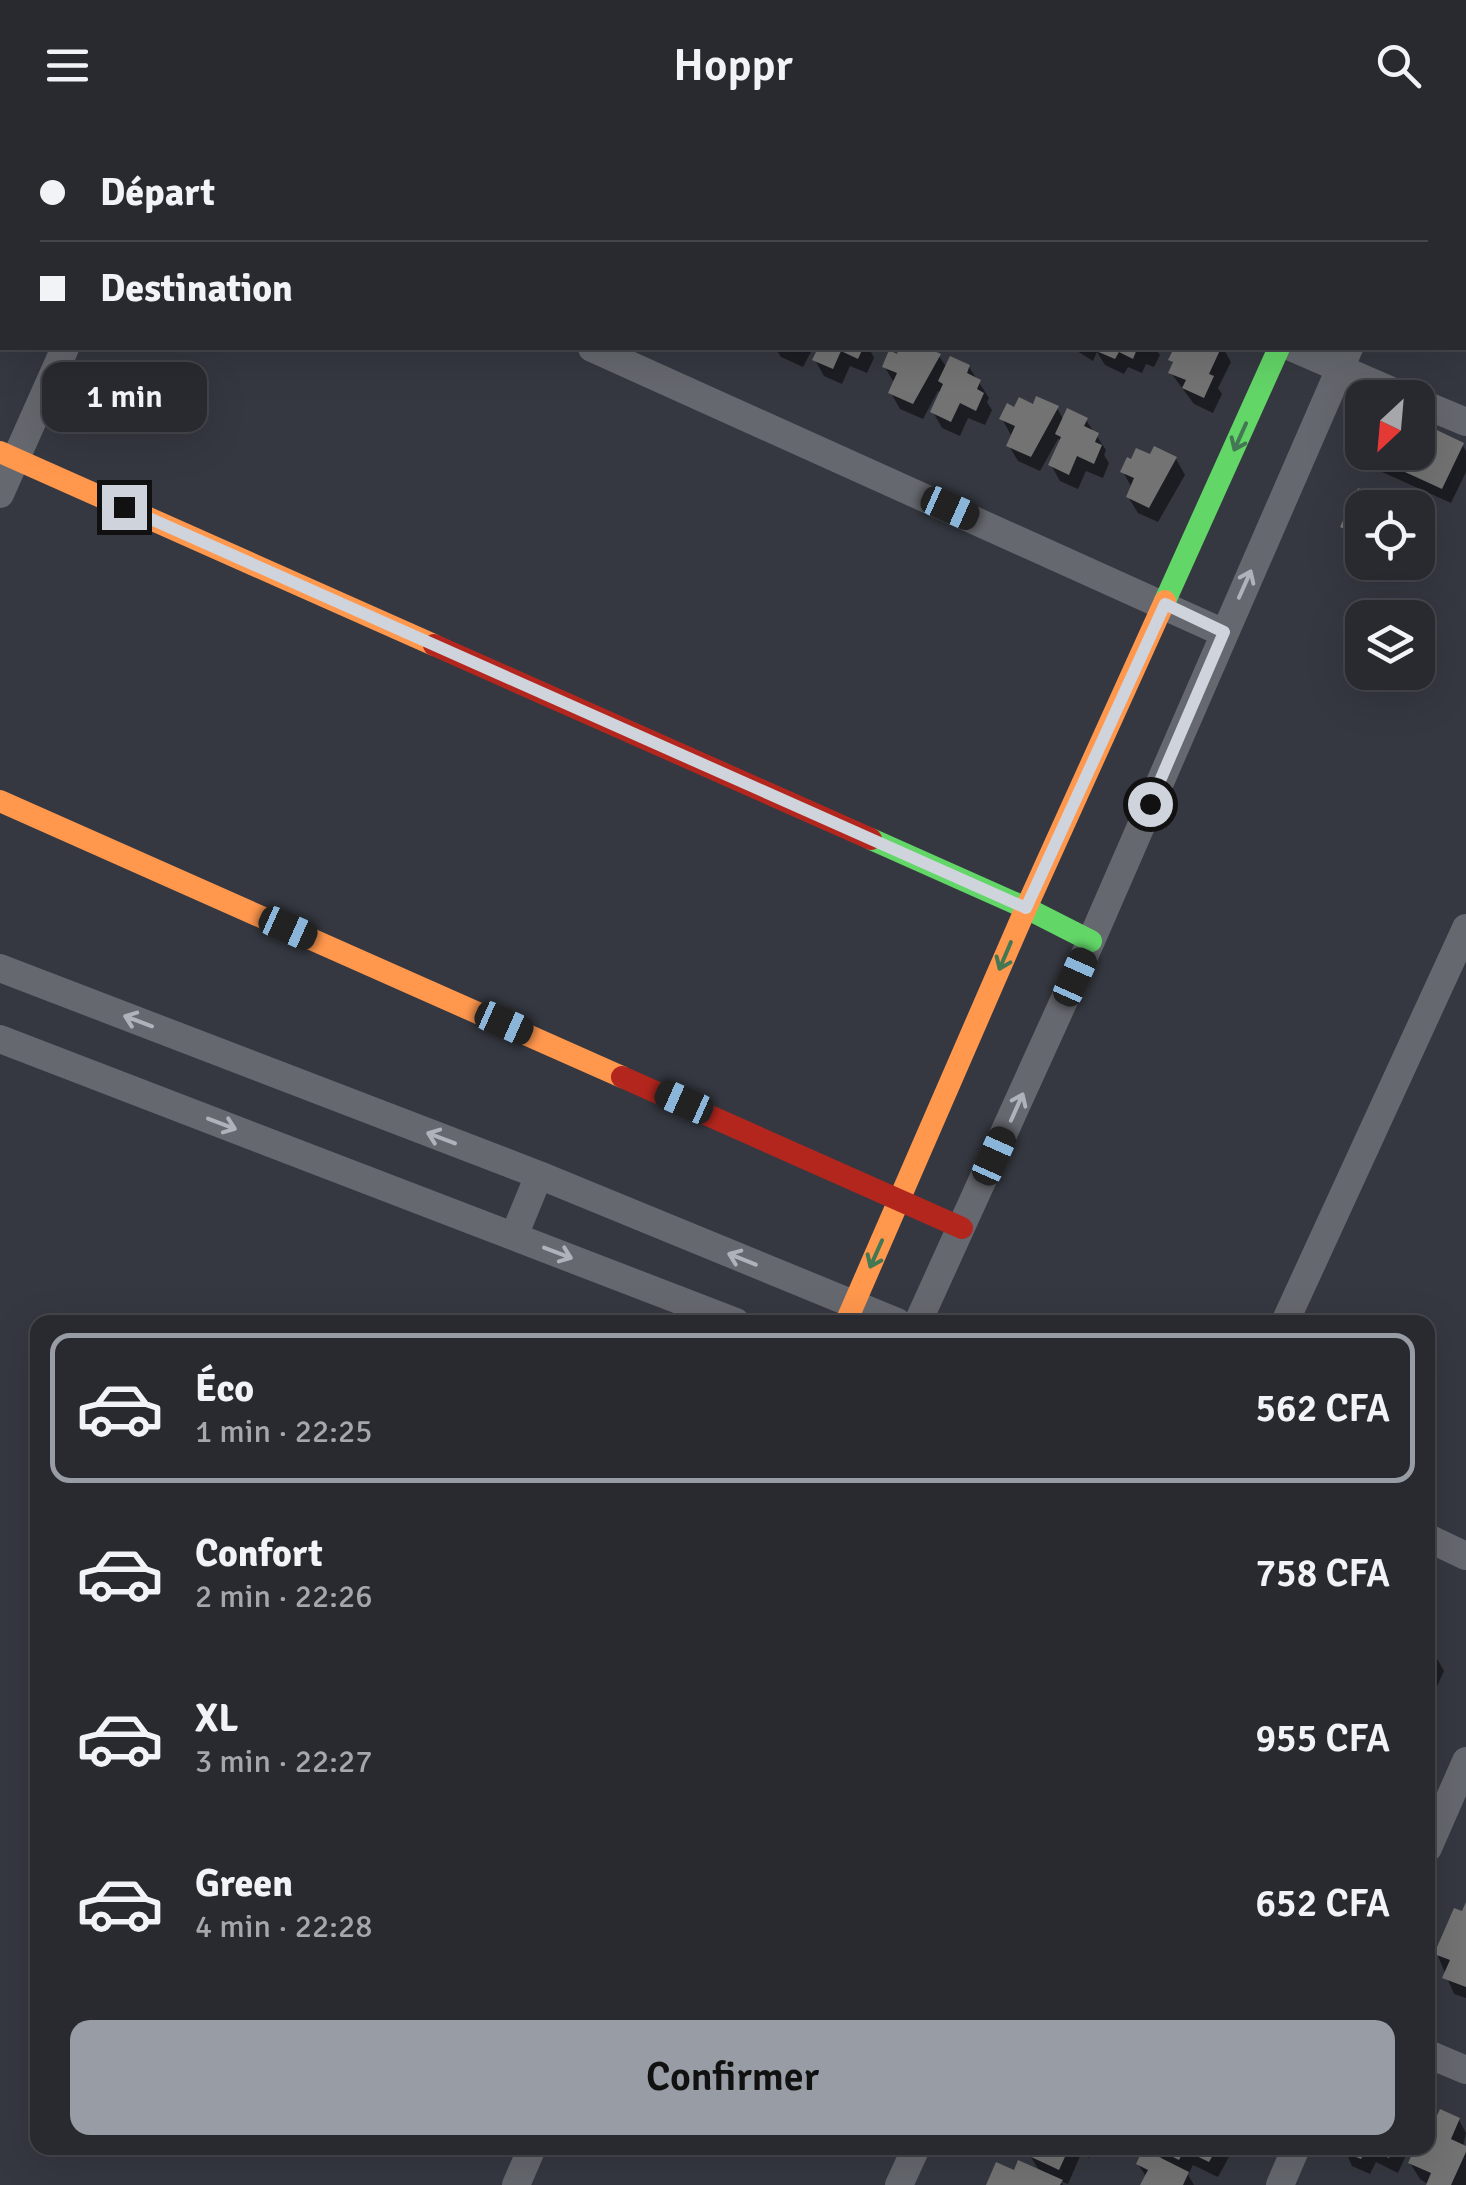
<!DOCTYPE html>
<html lang="fr">
<head>
<meta charset="utf-8">
<style>
  :root { --surface:#282a30; --page:#303238; --text:#f1f3f6; --muted:#a5a7ab; --line:#44464c; --accent:#989da5 }
  body { margin:0; font-family:Signika,sans-serif; background:var(--page); color:var(--text); height:100vh; display:flex; flex-direction:column; font-size:38px; white-space:nowrap }
  * { box-sizing:border-box; margin:0 }
  p { font-size:32px; color:var(--muted) }
  .icon { flex:none; width:55px; height:55px; fill:none; stroke:currentColor; stroke-width:2; stroke-linecap:round; stroke-linejoin:round }
  .map { position:relative; flex:1; overflow:hidden }
  .drawer { position:absolute; left:30px; top:1185px; width:1405px; height:840px; display:flex; flex-direction:column; background:var(--surface); border-radius:20px; box-shadow:0 10px 40px #0002,0 0 0 2px var(--line) }
  .drawer>* { flex:none }
  .banner { position:absolute; left:0px; top:0px; width:1468px; height:220px; box-shadow:0 10px 40px #0002,0 0 0 2px var(--line); display:grid; align-content:center; height:220px; padding:0 40px; background:var(--surface) }
  .needle { width:65px; rotate:206deg }
  .buttons { position:absolute; left:1345px; top:250px; display:grid; gap:20px }
  .buttons a { display:grid; place-items:center; width:90px; height:90px; border-radius:20px; background:var(--surface); box-shadow:0 10px 40px #0002,0 0 0 2px var(--line); font-size:50px }
  .end { position:absolute; width:45px; height:45px; margin:-22px; border:12px solid #ced3dc; background:#111; box-shadow:0 0 0 5px #111 }
  .from { border-radius:50% }
  .bubble { position:absolute; height:70px; border-radius:20px; background:var(--surface); box-shadow:0 10px 40px #0002,0 0 0 2px var(--line); font-size:32px; font-weight:600; line-height:70px; text-align:center }
  .car { position:absolute; width:30px; height:60px; margin:-30px -15px; border-radius:12px; box-shadow:0 0 8px 2px #0007; background:linear-gradient(#222 24%,#8ab4d8 0 40%,#222 0 76%,#8ab4d8 0 86%,#222 0) }
  .banner b { display:flex; align-items:center; gap:35px; height:95px; font-size:38px }
  .banner b+b { border-top:2px solid var(--line) }
  .banner i { width:25px; height:25px; background:var(--text) }
  ul { padding:18px 0 0; list-style:none }
  li { display:flex; align-items:center; gap:30px; height:150px; margin:0 20px 15px; padding:0 20px; border:5px solid transparent; border-radius:20px }
  li div { flex:1 }
  li b { display:block; font-size:38px }
  li em { font-style:normal; font-weight:600 }
  li.active { border-color:var(--accent) }
  li>.icon { width:90px; height:90px; stroke-width:1.5 }
  .action { display:flex; gap:20px; margin-top:auto; padding:20px 40px }
  .action a { flex:1; height:115px; border-radius:20px; background:var(--accent); color:#111; font-size:40px; font-weight:600; line-height:115px; text-align:center }
  header { display:flex; justify-content:space-between; align-items:center; height:130px; padding:0 40px; background:var(--surface); font-size:45px; font-weight:600 }
  .map>svg:first-child { display:block }
  .shadow { fill:#0007 }
  .building { fill:#737373 }
  .lines { fill:none; stroke-linecap:round; stroke-linejoin:round }
  .street { stroke:#65686e; stroke-width:28 }
  .fast { stroke:#63d668; stroke-width:22 }
  .slow { stroke:#ff974d; stroke-width:22 }
  .jam { stroke:#b3261e; stroke-width:22 }
  .oneway { stroke:#447753 }
  .oneway2 { stroke:#aeb3bb }
  .route { stroke:#ced3dc; stroke-width:12 }
</style>
</head>
<body>
<header><svg class="icon" aria-label="menu" viewBox="0 0 24 24"><path d="M4 6h16M4 12h16M4 18h16"/></svg>Hoppr<svg class="icon" aria-label="search" viewBox="0 0 24 24"><circle cx="10" cy="10" r="6"/><path d="M15 15l6 6"/></svg></header>
<div class="map">
<svg width="1466" height="2055" viewBox="0 0 1466 2055">
  <rect width="100%" height="100%" fill="#353840"/>
  <path class="shadow" d="M345 0 344 2 298 1 299 0Z
    M352 0H394L396 2H351Z
    M592 0H677L679 2H595Z
    M1068 0H1113L1119 2H1067Z
    M1224 0H1290L1295 2H1223Z
    M1 38 2 39V71L0 67Z
    M0 84 2 85 0 187Z
    M775 218H813L803 237 781 227Z
    M820 218H869L874 228 867 243 850 236 842 254 824 246 815 230Z
    M902 218 916 224 921 218 939 226 947 238 969 237 989 268 987 272 992 280 985 295 968 288 960 306 942 298 933 282 942 263 938 261 923 289 900 279 891 263 895 254 884 236 898 228Z
    M1072 218H1155L1160 225 1154 237 1146 234 1142 243 1128 237 1124 244 1105 235 1097 222 1093 231Z
    M1177 218 1192 225 1195 218H1223L1231 232 1218 258 1222 264 1213 283 1194 274 1171 243 1175 236 1171 230Z
    M1034 277 1057 278 1064 291 1086 290 1106 320 1104 325 1109 333 1103 348 1086 341 1078 359 1060 351 1051 335 1061 311 1058 309 1040 341 1018 331 1009 316 1011 305 1002 289 1016 280Z
    M1418 299 1462 315 1466 321V342L1451 373 1382 342 1373 326 1418 322Z
    M1151 328 1176 329 1185 345 1158 392 1138 383 1128 367 1132 358 1123 342Z
    M1359 361 1362 378V417L1352 413 1343 397Z
    M1418 388 1426 392 1436 408 1419 443 1395 432H1418Z
    M1428 1522 1435 1525 1444 1541 1435 1561 1428 1557Z
    M1466 1778V1868L1454 1864 1437 1824Z
    M1441 1982 1459 1990 1466 2003 1463 2017 1466 2018V2055H1429L1420 2049 1410 2033 1417 2018H1428Z
    M1017 2018H1093L1089 2028 1081 2024 1068 2054 1060 2051 1063 2055H988L1015 2044 1040 2042 1031 2027Z
    M1155 2018H1225L1230 2025 1218 2047 1193 2035 1188 2045 1194 2055H1143L1147 2048 1138 2034 1164 2032Z
    M1344 2018H1406L1408 2021 1398 2043 1376 2032 1370 2044 1352 2036Z"/>
  <path class="building" d="M818 218H863L858 229 841 221 833 239 812 230Z
    M899 218 915 221 916 218H927L941 224 913 274 888 263 897 243 882 237 889 220 897 224Z
    M1089 218H1147L1145 222 1137 219 1133 229 1119 222 1115 229Z
    M1174 218 1191 222 1193 218H1221L1209 244 1214 246 1204 268 1182 258 1186 250 1168 243 1173 232 1168 230Z
    M950 226 970 235 967 243 981 250 977 259 984 263 976 281 960 273 951 292 930 282 943 254 938 251Z
    M1036 266 1059 276 1031 327 1006 316 1015 296 999 289 1007 273 1014 277 1019 267 1033 274Z
    M1067 278 1088 288 1084 296 1099 303 1095 312 1102 315 1094 334 1077 326 1069 345 1048 335 1061 307 1055 304Z
    M1422 293 1464 313 1442 359 1370 326 1372 322H1418V296L1421 297Z
    M1154 316 1177 327 1149 378 1126 367 1134 348 1120 342 1127 327 1131 329 1136 318 1150 324Z
    M1358 358 1400 378H1362V407L1340 397Z
    M1418 385 1428 390 1418 413Z
    M1428 1519 1437 1523 1428 1543Z
    M1466 1772V1857L1442 1848 1450 1830 1434 1824 1454 1778 1462 1781Z
    M1440 1979 1460 1988 1451 2009 1466 2016V2022L1451 2055H1426L1431 2043 1408 2033 1415 2018H1428V2005Z
    M1030 2018H1069L1059 2040 1027 2025Z
    M1155 2018H1217L1209 2032 1184 2020 1179 2030Z
    M1334 2018H1394L1389 2028 1367 2018 1361 2029Z
    M1143 2019 1189 2042 1183 2055H1140L1148 2040 1136 2034Z
    M1018 2030 1063 2050 1060 2055H986L996 2032 1014 2040Z"/>
  <g class="lines">
    <path class="street" d="M807 0 813 2
      M161 2 162 0
      M1007 2 1008 0
      M1373 2 1374 0
      M1443 2 1444 0
      M592 218 1224 503
      M1293 218 1408 268
      M1418 272 1466 292
      M0 364 65 218
      M0 838 539 1045 897 1192
      M0 909 736 1192
      M514 1106 539 1045
      M918 1192 1091 811 1349 218
      M1285 1192 1466 798
      M1428 1408 1466 1426
      M1428 1718 1466 1631
      M1428 1924 1466 1940
      M516 2055 532 2018
      M899 2055 916 2018
      M1280 2055 1296 2018"/>
    <path class="fast" d="M1165 471 1279 218
      M871 709 1026 778 1091 811"/>
    <path class="slow" d="M0 322 434 515
      M0 671 622 947
      M846 1192 1026 778 1165 471"/>
    <path class="jam" d="M434 515 871 709
      M622 947 962 1098"/>
  </g>
  <defs><path id="oneway-shaft" d="M-6 0H5M1.5-3L5.5 0L1.5 3" fill="none" stroke-width="1.6" stroke-linecap="round" stroke-linejoin="round" transform="scale(2.5)"/></defs>
  <g class="oneway">
    <use href="#oneway-shaft" transform="translate(1240 307) rotate(114)"/>
    <use href="#oneway-shaft" transform="translate(1005 826) rotate(113)"/>
    <use href="#oneway-shaft" transform="translate(876 1124) rotate(114)"/>
  </g>
  <g class="oneway2">
    <use href="#oneway-shaft" transform="translate(1245 454) rotate(-66)"/>
    <use href="#oneway-shaft" transform="translate(138 891) rotate(-159)"/>
    <use href="#oneway-shaft" transform="translate(1017 977) rotate(-66)"/>
    <use href="#oneway-shaft" transform="translate(222 994) rotate(21)"/>
    <use href="#oneway-shaft" transform="translate(441 1008) rotate(-159)"/>
    <use href="#oneway-shaft" transform="translate(558 1123) rotate(21)"/>
    <use href="#oneway-shaft" transform="translate(742 1129) rotate(-158)"/>
  </g>
  <g class="lines">
    <path class="route" d="M124 377 1026 778 1165 474 1224 502 1150 674"/>
  </g>
</svg>
<div class="buttons">
<a><svg class="needle" viewBox="-14 -14 28 28"><path d="M0-13l5 13h-10z" fill="#e53935"/><path d="M0 13l5-13h-10z" fill="#a5a7ab"/></svg></a>
<a><svg class="icon" aria-label="locate" viewBox="0 0 24 24"><circle cx="12" cy="12" r="6"/><path d="M12 2v4M12 18v4M2 12h4M18 12h4"/></svg></a>
<a><svg class="icon" aria-label="layers" viewBox="0 0 24 24"><path d="M12 4l9 5-9 5-9-5zM3 14l9 5 9-5"/></svg></a>
</div>
<i class="end from" style="left:1150px;top:674px"></i>
<i class="end" style="left:124px;top:377px"></i>
<div class="bubble" style="left:42px;top:232px;width:165px">1 min</div>
<i class="car" style="left:950px;top:378px;rotate:114deg"></i>
<i class="car" style="left:288px;top:798px;rotate:114deg"></i>
<i class="car" style="left:1075px;top:847px;rotate:24deg"></i>
<i class="car" style="left:504px;top:893px;rotate:114deg"></i>
<i class="car" style="left:684px;top:972px;rotate:294deg"></i>
<i class="car" style="left:994px;top:1026px;rotate:24deg"></i>
<div class="banner">
<b><i class="from"></i>Départ</b>
<b><i></i>Destination</b>
</div>
<section class="drawer">
<ul>
<li class="active"><svg class="icon" aria-label="car" viewBox="0 0 24 24"><path d="M5 17H2v-5l4-1 3-4h7l3 4 3 1v5h-3M9 17h6M6 11h13"/><circle cx="7" cy="17" r="2"/><circle cx="17" cy="17" r="2"/></svg><div><b>Éco</b><p>1 min · 22:25</p></div><em>562 CFA</em></li>
<li><svg class="icon" aria-label="car" viewBox="0 0 24 24"><path d="M5 17H2v-5l4-1 3-4h7l3 4 3 1v5h-3M9 17h6M6 11h13"/><circle cx="7" cy="17" r="2"/><circle cx="17" cy="17" r="2"/></svg><div><b>Confort</b><p>2 min · 22:26</p></div><em>758 CFA</em></li>
<li><svg class="icon" aria-label="car" viewBox="0 0 24 24"><path d="M5 17H2v-5l4-1 3-4h7l3 4 3 1v5h-3M9 17h6M6 11h13"/><circle cx="7" cy="17" r="2"/><circle cx="17" cy="17" r="2"/></svg><div><b>XL</b><p>3 min · 22:27</p></div><em>955 CFA</em></li>
<li><svg class="icon" aria-label="car" viewBox="0 0 24 24"><path d="M5 17H2v-5l4-1 3-4h7l3 4 3 1v5h-3M9 17h6M6 11h13"/><circle cx="7" cy="17" r="2"/><circle cx="17" cy="17" r="2"/></svg><div><b>Green</b><p>4 min · 22:28</p></div><em>652 CFA</em></li>
</ul>
<div class="action"><a>Confirmer</a></div>
</section>
</div>
</body>
</html>
